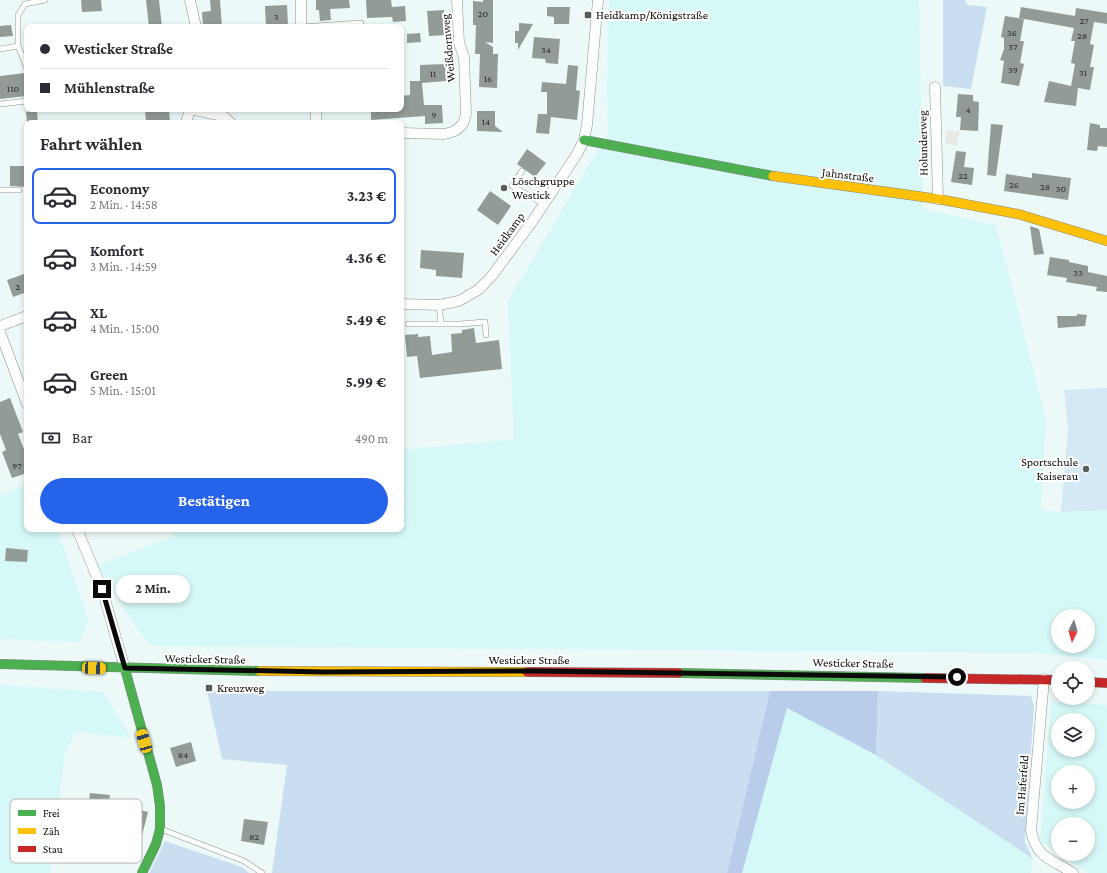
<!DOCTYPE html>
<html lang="de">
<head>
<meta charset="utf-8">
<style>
  :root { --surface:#fff; --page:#f7f7f7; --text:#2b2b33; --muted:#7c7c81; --line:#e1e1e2; --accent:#2563eb }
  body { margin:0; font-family:"Crimson Pro",serif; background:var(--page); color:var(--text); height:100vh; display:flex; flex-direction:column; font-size:15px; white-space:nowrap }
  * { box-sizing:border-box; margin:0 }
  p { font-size:13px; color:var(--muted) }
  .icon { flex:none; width:22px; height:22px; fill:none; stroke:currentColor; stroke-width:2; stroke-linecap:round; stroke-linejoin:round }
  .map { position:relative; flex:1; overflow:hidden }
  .drawer { position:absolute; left:24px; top:120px; width:380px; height:412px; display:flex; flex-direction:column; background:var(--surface); border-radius:8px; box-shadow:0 2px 6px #0003 }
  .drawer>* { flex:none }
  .top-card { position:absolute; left:24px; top:24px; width:380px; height:88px; border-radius:8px; box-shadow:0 2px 6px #0003; display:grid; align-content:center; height:88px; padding:0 16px; background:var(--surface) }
  .needle { width:26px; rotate:185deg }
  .tools { position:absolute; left:1051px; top:609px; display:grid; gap:8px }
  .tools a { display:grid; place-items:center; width:44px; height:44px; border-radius:50%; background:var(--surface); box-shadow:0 2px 6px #0003; font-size:20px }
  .end { position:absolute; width:18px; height:18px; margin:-9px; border:5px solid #0a0a0a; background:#fff; box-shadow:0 0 0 2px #fff }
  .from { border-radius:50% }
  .bubble { position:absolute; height:28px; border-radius:14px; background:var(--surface); box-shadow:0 2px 6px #0003; font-size:13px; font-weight:700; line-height:28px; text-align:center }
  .car { position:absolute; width:12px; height:24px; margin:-12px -6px; border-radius:5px; box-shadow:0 0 3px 1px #0007; background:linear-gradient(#f5c518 24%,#345 0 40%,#f5c518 0 76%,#345 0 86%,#f5c518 0) }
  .top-card b { display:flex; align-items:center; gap:14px; height:38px; font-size:15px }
  .top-card b+b { border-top:1px solid var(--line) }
  .top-card i { width:10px; height:10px; background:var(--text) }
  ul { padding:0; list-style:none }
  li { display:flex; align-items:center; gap:12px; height:56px; margin:0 8px 6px; padding:0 8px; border:2px solid transparent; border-radius:8px }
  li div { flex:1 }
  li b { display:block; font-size:15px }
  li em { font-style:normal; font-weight:700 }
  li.active { border-color:var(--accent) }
  li>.icon { width:36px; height:36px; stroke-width:1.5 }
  h2 { padding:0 16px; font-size:18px; line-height:48px }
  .pay { display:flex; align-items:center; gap:10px; height:44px; padding:0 16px; font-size:15px }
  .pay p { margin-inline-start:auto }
  .action { display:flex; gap:8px; margin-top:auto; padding:8px 16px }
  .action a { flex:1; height:46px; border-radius:24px; background:var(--accent); color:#fff; font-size:16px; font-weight:700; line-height:46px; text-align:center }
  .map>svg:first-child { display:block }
  .industrial { fill:#e6ece5 }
  .farmland { fill:#d6f8f7; fill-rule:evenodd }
  .green { fill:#cadef1 }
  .forest { fill:#b7cdea }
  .pitch { fill:#d4e9f5 }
  .building { fill:#939b99 }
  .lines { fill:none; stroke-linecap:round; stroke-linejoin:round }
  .lane-casing { stroke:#8c9291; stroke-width:6 }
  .street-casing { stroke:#8c9291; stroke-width:11 }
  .fast-casing { stroke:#838888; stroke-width:10 }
  .slow-casing { stroke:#838888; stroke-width:10 }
  .jam-casing { stroke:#838888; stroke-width:10 }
  .lane { stroke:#fcfefe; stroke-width:5 }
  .street { stroke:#fcfefe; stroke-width:10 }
  .fast { stroke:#4caf50; stroke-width:9 }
  .slow { stroke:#ffc107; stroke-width:9 }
  .jam { stroke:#c62828; stroke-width:9 }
  .route { stroke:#0a0a0a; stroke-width:5 }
  .poi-dot { fill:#595e5d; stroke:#fff; stroke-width:1.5 }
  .labels { text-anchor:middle; stroke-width:4; stroke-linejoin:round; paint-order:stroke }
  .number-label { font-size:10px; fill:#2c2e2e }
  .poi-label { font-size:12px; fill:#0a0a0a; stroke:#fff; text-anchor:start }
  .street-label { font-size:12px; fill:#0a0a0a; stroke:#fff }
  .key { fill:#fff; stroke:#b6b6b6; stroke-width:1 }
  .key-label { font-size:11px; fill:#0a0a0a }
</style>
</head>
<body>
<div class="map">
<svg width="1107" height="873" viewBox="0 0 1107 873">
  <rect width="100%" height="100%" fill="#edf9f8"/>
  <path class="industrial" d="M947 130 960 131 957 146 945 144Z"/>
  <path class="farmland" d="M609 0H919L923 209 996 225 1046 420 1041 510 1061 512 1107 510V660L1037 653 152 646 134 625 98 565 172 537 177 529H401V450L514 439 508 301 608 133 607 86ZM1058 616H1088V646H1058Z
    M27 484V529H57L89 620 79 642 0 639V495Z
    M0 685 104 692 131 738 75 732 65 753 50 873H0Z
    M1051 701 1107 705V873H1088L1060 854H1088V824H1058V853L1040 841ZM1058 720H1088V750H1058ZM1058 772H1088V802H1058Z
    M787 708 876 755 1033 859 1031 873H742Z"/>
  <path class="green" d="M943 0H965L967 5 987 7 971 89 943 86Z
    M207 691H770L727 873H272L287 765 222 759Z
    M878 691 1031 696 1034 706 1025 842 1033 859 876 755Z
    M165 841 242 867 249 873H149Z"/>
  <path class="forest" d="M770 691H878L876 755 787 708 742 873H727Z"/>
  <path class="pitch" d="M1107 388V510L1061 512 1068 428 1064 390Z"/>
  <path class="building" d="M81 0H101L102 11 82 12Z
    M146 0H159L162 27H149Z
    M210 0H220L222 27H203L202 12 211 11Z
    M316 0H349L350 8 330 9 331 20 320 21 319 10H316Z
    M366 0H391L392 7 405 6 406 21 393 22 392 17 367 18Z
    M483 0H493V43L485 42 493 47V54H498L497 88 479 87 480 54H475L476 25H473V1L483 2Z
    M287 5 288 26 266 27 265 6Z
    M547 7H570L569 24H554V17L547 16Z
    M1021 7 1075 16 1076 8 1107 13V24L1094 22 1090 44 1094 45 1090 67H1094L1090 90 1078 88 1076 106 1044 102 1049 81 1071 86 1075 64 1071 63 1075 41H1071L1074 28 1019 18Z
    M444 10 446 35 429 36 427 11Z
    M1005 16 1024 19 1020 41H1024L1020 63 1024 64 1019 86 1001 83 1004 61 1000 60 1004 49V38L1001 37Z
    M519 23 533 24 518 50V43H515V31H519Z
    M11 25 13 36 0 37V26Z
    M420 33 421 42 407 43V34Z
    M534 37 560 39 558 64 546 63 545 59 532 58Z
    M445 64 446 81 422 83 424 105H442L443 123 425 124V116L371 120V109H401V96L410 95V81H420V65Z
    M568 65 578 66 576 90 580 91 577 120 551 117 549 134 536 133 538 114H547V92H541L542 82 566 84Z
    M25 73 27 96 0 99V76Z
    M958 94 973 95V101L979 102 978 131 960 130 961 117H956Z
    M145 109H169L170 123H146Z
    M37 111 38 123H27L26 112Z
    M477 111H495V126L503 132 477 131Z
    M1090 123 1100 125V128H1107V147L1098 146 1097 151 1087 150Z
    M991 124 1003 125 996 176 987 175Z
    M527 149 546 163 535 177 517 164Z
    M956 151 966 152 964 167 974 168 972 185 951 182Z
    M10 166H27V187L10 186Z
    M1032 173 1071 178 1068 200 1004 191 1006 174 1032 178Z
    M490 191 511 206 498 225 477 210Z
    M1030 226 1039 229 1044 254 1034 255Z
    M421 250 464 253 462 278 436 276V270L420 268Z
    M1050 257 1069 260V262L1088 266V272L1107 276V292L1096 291 1097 287 1066 282 1067 278 1047 275Z
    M27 273V292L13 297 7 280Z
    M1077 314 1087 315 1085 326 1058 328 1057 316H1077Z
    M474 328 476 343 499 340 502 369 420 378 417 356 407 357 405 335 418 334V337L430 336 432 355 452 352 451 334 462 333V330Z
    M10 398 23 432 18 434 25 452H27V473L12 478 2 452 6 450 0 434V402Z
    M6 548 28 550 27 562 5 561Z
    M191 742 196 761 176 767 170 748Z
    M90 793 110 795 109 802 148 812 135 863 116 857 117 854 102 850 110 825 96 822 99 807 88 806Z
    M244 819 268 822 264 845 241 841Z"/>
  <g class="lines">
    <g class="lane-casing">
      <path id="lane" d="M301 27 361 23
        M0 49 18 46
        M27 68 18 46V15L25 4 45 0
        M0 104 27 101
        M522 171 512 186 544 204
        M0 190H19
        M439 305 441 324
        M408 324H460L485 322 486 335
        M161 829 244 861 262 873"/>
    </g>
    <g class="street-casing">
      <path id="street" d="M190 0 196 27
        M301 27V0
        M935 87 938 199
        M190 109 223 116 231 123
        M316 109V123
        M186 123 190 109
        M401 133 445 134 455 131 463 124 466 114 464 57 459 43 457 0
        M401 304 439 305 459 301 478 290 491 277 532 222 577 154 584 140 587 125 598 0
        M0 326 27 316
        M0 332 27 404
        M77 529 102 589 125 669
        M1044 679 1031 830C1036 858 1051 859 1073 873"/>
    </g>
    <g class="fast-casing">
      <path id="fast" d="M584 140 773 176
        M0 664 260 671
        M125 669 157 785 160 806V829L156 844 142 873
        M679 673 925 678"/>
    </g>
    <g class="slow-casing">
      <path id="slow" d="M773 176 938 199 1018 214 1107 241
        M260 671 527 672"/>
    </g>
    <g class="jam-casing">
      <path id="jam" d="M527 672 679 673
        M925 678 1058 680
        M1088 682 1107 683"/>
    </g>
    <use href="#lane" class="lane"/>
    <use href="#street" class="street"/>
    <use href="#fast" class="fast"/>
    <use href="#slow" class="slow"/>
    <use href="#jam" class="jam"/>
  </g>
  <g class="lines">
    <path class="route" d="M102 589 125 668 323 672 534 671 957 677"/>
  </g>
  <g class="poi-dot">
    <rect x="584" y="11" width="8" height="8" rx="2"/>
    <circle cx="504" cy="188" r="4"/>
    <circle cx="1086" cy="469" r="4"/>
    <rect x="205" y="684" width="8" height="8" rx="2"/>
  </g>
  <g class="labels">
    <g class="number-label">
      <text x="483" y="17">20</text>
      <text x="276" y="20">3</text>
      <text x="1084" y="24">27</text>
      <text x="1012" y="36">36</text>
      <text x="1082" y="39">28</text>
      <text x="1013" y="50">37</text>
      <text x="546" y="53">34</text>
      <text x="1013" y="73">39</text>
      <text x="1083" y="76">31</text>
      <text x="433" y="77">11</text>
      <text x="488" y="82">16</text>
      <text x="13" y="92">110</text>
      <text x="968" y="113">4</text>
      <text x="434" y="118">9</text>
      <text x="486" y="125">14</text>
      <text x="963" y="179">22</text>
      <text x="1014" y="188">26</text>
      <text x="1045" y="190">28</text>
      <text x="1061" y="192">30</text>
      <text x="1078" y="276">33</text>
      <text x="18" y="290">2</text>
      <text x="17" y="469">97</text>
      <text x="183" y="758">84</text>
      <text x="254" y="840">82</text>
    </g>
    <g class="poi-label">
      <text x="596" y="19">Heidkamp/Königstraße</text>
      <text x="512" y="185">Löschgruppe<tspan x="512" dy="14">Westick</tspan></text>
      <text x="1078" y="466" text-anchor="end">Sportschule<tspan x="1078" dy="14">Kaiserau</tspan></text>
      <text x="217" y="692">Kreuzweg</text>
    </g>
    <g class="street-label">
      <text transform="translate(448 48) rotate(-95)" y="4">Weißdornweg</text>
      <text transform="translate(923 143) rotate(-91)" y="4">Holunderweg</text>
      <text transform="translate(848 175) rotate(7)" y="4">Jahnstraße</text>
      <text transform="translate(507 234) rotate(-54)" y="4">Heidkamp</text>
      <text transform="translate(205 659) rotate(1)" y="4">Westicker Straße</text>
      <text x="529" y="664">Westicker Straße</text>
      <text transform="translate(853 663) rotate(1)" y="4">Westicker Straße</text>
      <text transform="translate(1022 785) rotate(-85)" y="4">Im Haferfeld</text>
    </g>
  </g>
  <rect x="10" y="799" width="132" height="64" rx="6" class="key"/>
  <rect x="18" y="810" width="18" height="6" fill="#4caf50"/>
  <rect x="18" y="828" width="18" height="6" fill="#ffc107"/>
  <rect x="18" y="846" width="18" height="6" fill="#c62828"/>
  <g class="key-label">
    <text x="43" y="817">Frei</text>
    <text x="43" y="835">Zäh</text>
    <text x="43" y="853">Stau</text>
  </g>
</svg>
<div class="tools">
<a><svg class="needle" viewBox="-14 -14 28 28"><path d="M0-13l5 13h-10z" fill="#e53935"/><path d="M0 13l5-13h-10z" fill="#7c7c81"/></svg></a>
<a><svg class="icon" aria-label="locate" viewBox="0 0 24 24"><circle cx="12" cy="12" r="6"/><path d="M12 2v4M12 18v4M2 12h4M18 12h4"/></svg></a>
<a><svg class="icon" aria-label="layers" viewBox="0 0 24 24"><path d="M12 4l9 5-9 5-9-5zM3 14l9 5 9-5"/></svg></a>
<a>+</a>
<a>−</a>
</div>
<i class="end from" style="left:957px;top:677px"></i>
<i class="end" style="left:102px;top:589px"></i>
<div class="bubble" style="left:116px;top:575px;width:74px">2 Min.</div>
<i class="car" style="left:94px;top:668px;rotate:92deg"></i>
<i class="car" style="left:144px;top:741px;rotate:344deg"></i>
<div class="top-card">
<b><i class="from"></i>Westicker Straße</b>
<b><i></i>Mühlenstraße</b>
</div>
<section class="drawer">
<h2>Fahrt wählen</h2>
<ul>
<li class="active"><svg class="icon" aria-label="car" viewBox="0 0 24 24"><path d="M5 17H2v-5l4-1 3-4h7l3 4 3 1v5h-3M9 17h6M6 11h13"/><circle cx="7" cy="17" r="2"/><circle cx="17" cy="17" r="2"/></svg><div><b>Economy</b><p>2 Min. · 14:58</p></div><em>3.23 €</em></li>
<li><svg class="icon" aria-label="car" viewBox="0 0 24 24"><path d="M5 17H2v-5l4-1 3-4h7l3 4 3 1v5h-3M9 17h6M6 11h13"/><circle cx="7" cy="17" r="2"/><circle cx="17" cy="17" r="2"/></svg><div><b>Komfort</b><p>3 Min. · 14:59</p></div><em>4.36 €</em></li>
<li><svg class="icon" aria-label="car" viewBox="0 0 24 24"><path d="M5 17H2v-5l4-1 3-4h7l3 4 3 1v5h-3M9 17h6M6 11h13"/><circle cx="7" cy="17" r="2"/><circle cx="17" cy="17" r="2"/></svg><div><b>XL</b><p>4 Min. · 15:00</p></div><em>5.49 €</em></li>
<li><svg class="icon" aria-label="car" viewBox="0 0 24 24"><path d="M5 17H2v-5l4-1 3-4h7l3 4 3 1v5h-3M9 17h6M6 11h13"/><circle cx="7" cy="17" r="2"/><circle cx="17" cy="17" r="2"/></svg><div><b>Green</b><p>5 Min. · 15:01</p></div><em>5.99 €</em></li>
</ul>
<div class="pay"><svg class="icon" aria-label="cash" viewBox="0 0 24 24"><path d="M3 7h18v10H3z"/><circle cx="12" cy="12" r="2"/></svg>Bar<p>490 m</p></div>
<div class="action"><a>Bestätigen</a></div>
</section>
</div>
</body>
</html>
